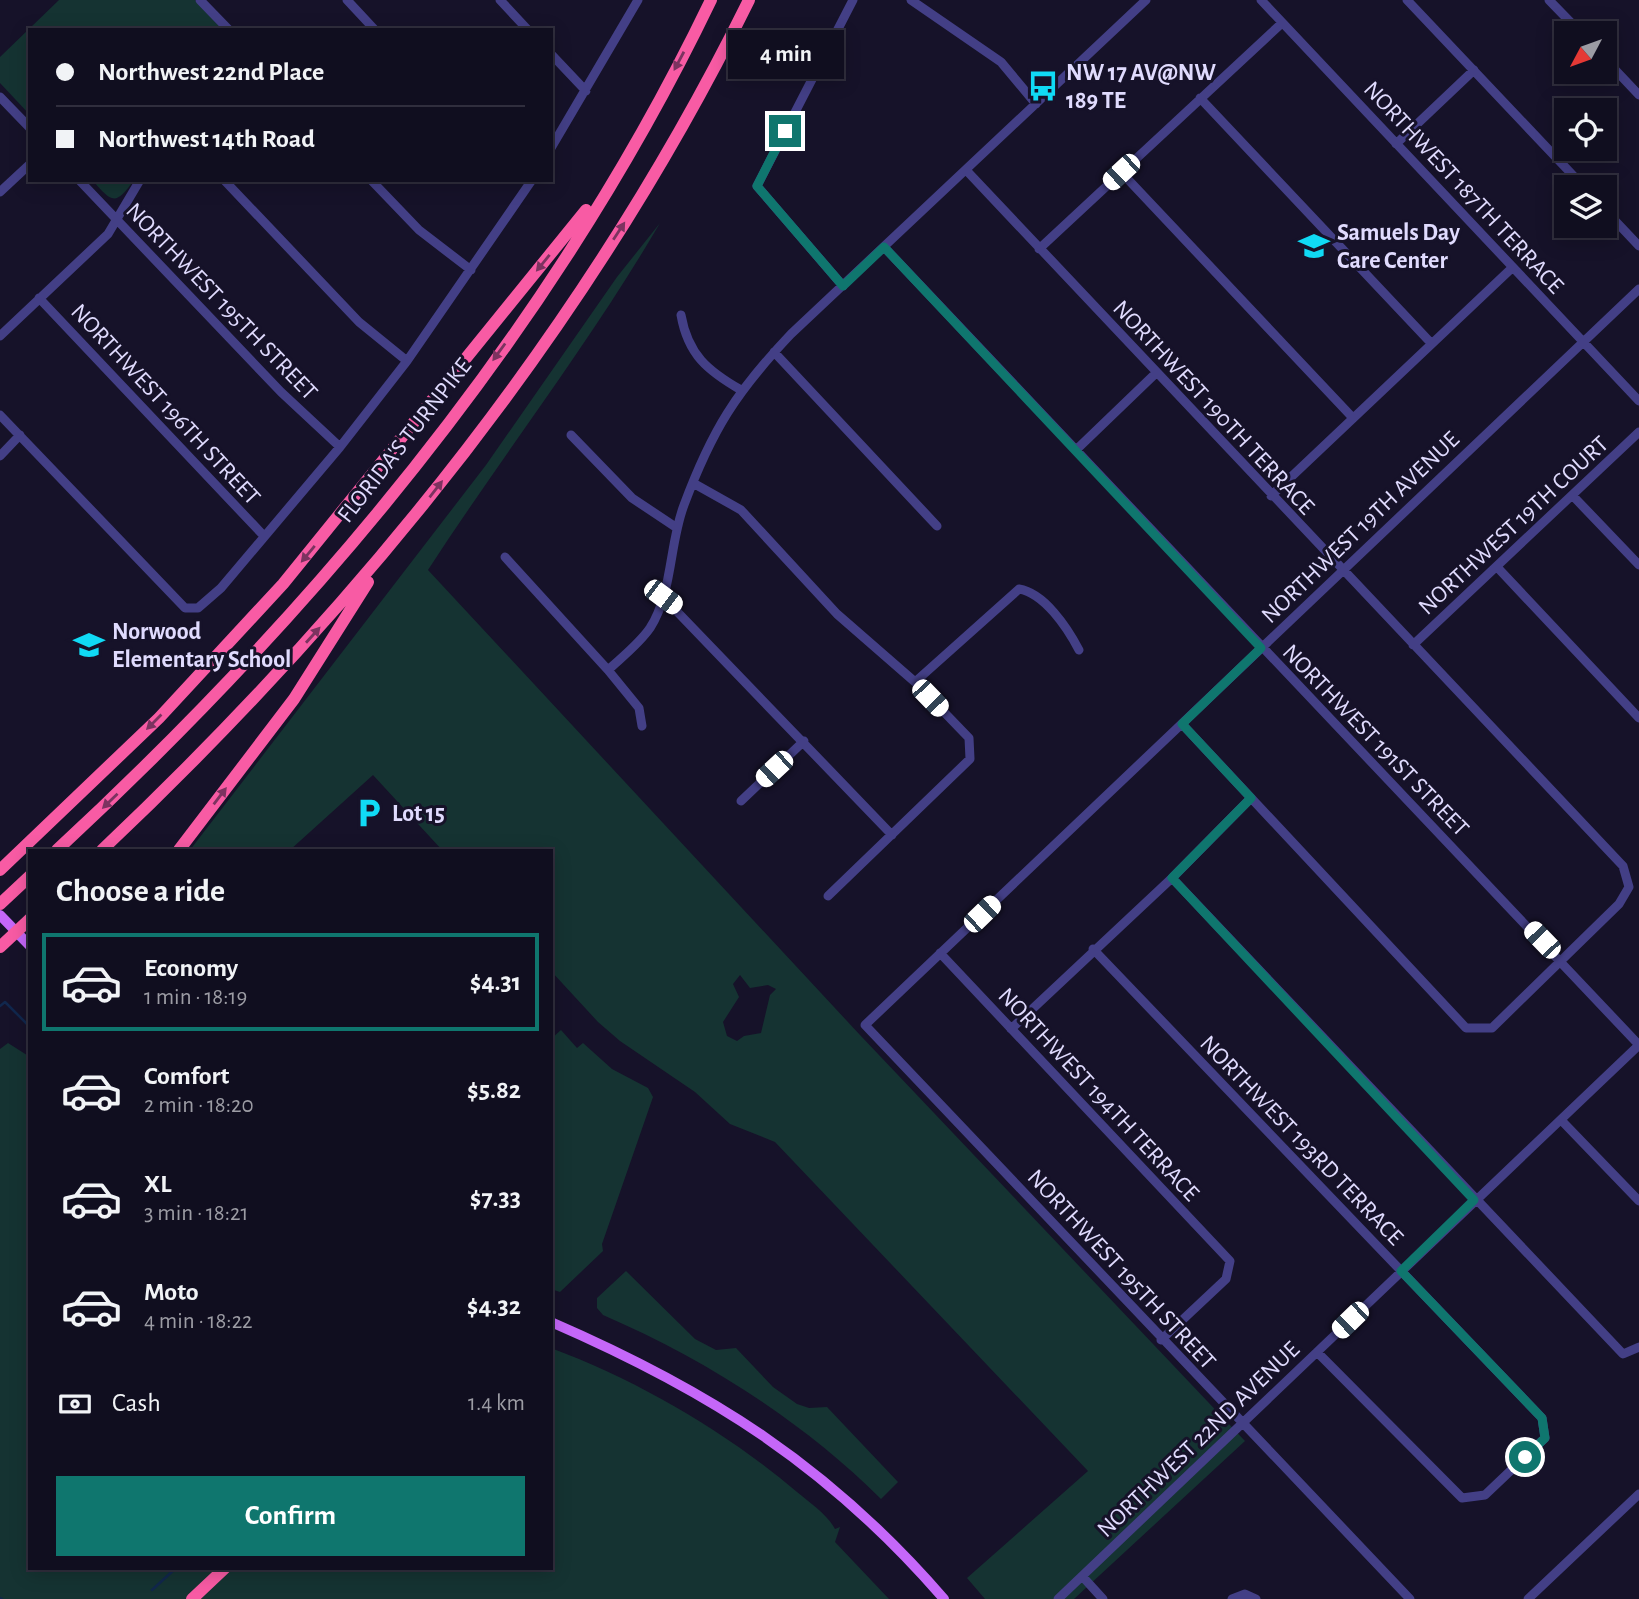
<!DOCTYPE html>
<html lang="en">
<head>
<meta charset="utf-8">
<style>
  :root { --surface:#100e1f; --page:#191728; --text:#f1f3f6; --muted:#9c9ca4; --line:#302e3d; --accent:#0f766e }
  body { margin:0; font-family:"Alegreya Sans",sans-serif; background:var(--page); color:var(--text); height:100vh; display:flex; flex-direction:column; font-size:26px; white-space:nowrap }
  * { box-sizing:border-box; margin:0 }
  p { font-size:23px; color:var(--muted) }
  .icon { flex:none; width:38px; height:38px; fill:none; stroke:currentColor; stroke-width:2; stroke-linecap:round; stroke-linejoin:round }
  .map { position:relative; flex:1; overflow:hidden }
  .sheet { position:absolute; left:28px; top:849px; width:525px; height:721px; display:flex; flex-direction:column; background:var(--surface); border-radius:0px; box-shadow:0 4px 18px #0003,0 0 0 2px var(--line) }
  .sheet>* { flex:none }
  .hud { position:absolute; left:28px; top:28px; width:525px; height:154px; border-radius:0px; box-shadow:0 4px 18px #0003,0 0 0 2px var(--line); display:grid; align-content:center; height:154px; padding:0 28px; background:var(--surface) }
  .needle { width:46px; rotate:229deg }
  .buttons { position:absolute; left:1554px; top:21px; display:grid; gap:14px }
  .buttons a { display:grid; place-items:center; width:63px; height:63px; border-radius:0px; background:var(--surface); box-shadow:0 4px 18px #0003,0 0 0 2px var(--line); font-size:35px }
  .end { position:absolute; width:32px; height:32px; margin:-16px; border:9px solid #0f766e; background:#fff; box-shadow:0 0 0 4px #fff }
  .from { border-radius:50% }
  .bubble { position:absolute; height:49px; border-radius:0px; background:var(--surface); box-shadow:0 4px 18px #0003,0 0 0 2px var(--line); font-size:23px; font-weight:700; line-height:49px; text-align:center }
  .car { position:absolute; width:21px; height:42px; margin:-21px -10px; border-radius:9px; box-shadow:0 0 5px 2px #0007; background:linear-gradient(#fff 24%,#345 0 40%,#fff 0 76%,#345 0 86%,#fff 0) }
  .hud b { display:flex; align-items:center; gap:24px; height:66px; font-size:26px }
  .hud b+b { border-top:2px solid var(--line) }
  .hud i { width:18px; height:18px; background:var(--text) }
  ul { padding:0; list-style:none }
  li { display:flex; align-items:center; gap:21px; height:98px; margin:0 14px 10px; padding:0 14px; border:4px solid transparent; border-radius:0px }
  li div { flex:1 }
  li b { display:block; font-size:26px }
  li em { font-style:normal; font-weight:700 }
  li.selected { border-color:var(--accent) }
  li>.icon { width:63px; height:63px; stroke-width:1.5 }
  h2 { padding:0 28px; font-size:32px; line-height:84px }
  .pay { display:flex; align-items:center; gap:18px; height:77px; padding:0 28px; font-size:26px }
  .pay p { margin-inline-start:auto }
  .primary-button { display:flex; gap:14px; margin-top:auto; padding:14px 28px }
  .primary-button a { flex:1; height:80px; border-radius:0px; background:var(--accent); color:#fff; font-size:28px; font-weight:700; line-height:80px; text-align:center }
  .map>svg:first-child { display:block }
  .green { fill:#153332; fill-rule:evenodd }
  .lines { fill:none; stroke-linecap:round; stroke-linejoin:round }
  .stream { stroke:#11274d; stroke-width:2.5 }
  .minor { stroke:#433f86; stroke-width:9 }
  .major { stroke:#c567f9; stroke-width:10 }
  .highway { stroke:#f85ba4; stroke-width:12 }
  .highway-bridge { stroke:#f85ba4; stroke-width:12 }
  .oneway { fill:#7c3360 }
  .route { stroke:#0f766e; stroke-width:9 }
  .labels { text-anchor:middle; stroke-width:6; stroke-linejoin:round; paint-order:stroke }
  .poi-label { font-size:24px; font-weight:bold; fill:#e0dbfe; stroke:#161229; text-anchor:start }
  .street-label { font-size:24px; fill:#e0dbfe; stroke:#161229 }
</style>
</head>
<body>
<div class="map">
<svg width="1639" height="1599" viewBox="0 0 1639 1599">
  <rect width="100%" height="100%" fill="#161229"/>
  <path class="green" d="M59 0H195L223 30H30V115L0 83V57Z
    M92 180H134C115 207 112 202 92 180Z
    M660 223C590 343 504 453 428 570L860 1035 1245 1441 1074 1599H985L967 1578 1088 1471 775 1142 730 1124 695 1092 620 1041 598 1022 551 971V850H442L373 775 290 850H190L486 465 617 277ZM740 975 750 988 768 985 776 989 770 995 761 1033 744 1036 737 1041 727 1036 723 1022 739 997 733 984Z
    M561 1030 577 1048 583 1043 612 1069 648 1088 653 1097 602 1244 603 1251 560 1292 551 1289V1039Z
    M8 1043 30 1057V1568H551V1348C639 1381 725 1431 797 1492 810 1503 827 1514 835 1529L840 1527 835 1542 889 1599H0V1049Z
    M626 1271 695 1339 716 1350 736 1348 773 1387 797 1404 809 1408 827 1407 898 1482 881 1499C803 1421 703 1358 603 1315L597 1308V1298Z"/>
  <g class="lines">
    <path class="stream" d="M0 1006 5 1002 30 1027
      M152 1590 176 1568
      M0 1598 2 1599"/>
    <path class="minor" d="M200 0 229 30
      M347 0 375 30
      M500 0 528 30
      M911 0 1001 62 1036 104
      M1261 0 1639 401
      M1407 0 1584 187
      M1549 0 1581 33
      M551 54 586 91
      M1605 59 1639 95
      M0 97 30 128
      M1200 98 1431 343
      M1396 144 1474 70
      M551 148 638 0
      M966 170 1623 866 1629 887 1619 904 1492 1028H1466L1182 724
      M1121 172 1353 418
      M79 180 281 392 340 447
      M224 180 359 322 407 361
      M371 180 419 230 471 270
      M0 192 30 164
      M1605 210 1639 246
      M884 247 1639 1045
      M1039 249 1282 23
      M843 286 757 186 853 0
      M39 298 264 536
      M681 315C688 355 708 371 741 390
      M0 336 108 234 140 180
      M774 352 937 526
      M0 415 185 608H198L221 588 340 447 407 361 532 180
      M571 435 632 498 677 528
      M1076 450 1155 374
      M0 456 20 435
      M693 483 741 510 837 614 915 682 969 738 970 759 828 896
      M1271 496 1513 267
      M1573 496 1639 565
      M505 557 608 670 639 708 642 726
      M1497 567 1639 718
      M663 597 892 835
      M1413 645 1639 432
      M608 670C622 657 639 644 650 628 673 592 669 544 684 505 712 430 736 392 791 334L1146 0
      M915 682 1019 589C1044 593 1067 627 1079 650
      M741 801 804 741
      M1172 878 1623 1354 1639 1347
      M1093 949 1542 1418 1545 1438 1485 1495 1462 1498 1317 1352
      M940 953 1230 1261 1226 1279 1161 1340
      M1011 1029 1172 878 1251 798
      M1561 1120 1639 1201
      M1082 1576 1103 1599
      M1058 1599 1639 1045
      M1232 1599 1245 1594 1256 1599
      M1410 1599 865 1025 1639 289
      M1528 1599 1639 1494"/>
    <path class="major" d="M0 915 30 946
      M551 1322C710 1391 829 1466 944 1599"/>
    <path class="highway" d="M57 850C318 608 556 323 711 0
      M102 850C361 605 591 321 749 0
      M179 850 294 699 368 582
      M0 870 159 718 283 584 586 210
      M0 904 30 876
      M192 1599 225 1568"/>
    <path class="highway-bridge" d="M0 947 30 919"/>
  </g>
  <defs><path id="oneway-solid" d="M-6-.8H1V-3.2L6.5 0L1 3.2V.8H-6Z" transform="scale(1.75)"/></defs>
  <g class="oneway">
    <use href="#oneway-solid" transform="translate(679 61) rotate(118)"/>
    <use href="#oneway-solid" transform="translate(619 231) rotate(-57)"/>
    <use href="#oneway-solid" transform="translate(543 263) rotate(129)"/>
    <use href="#oneway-solid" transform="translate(499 352) rotate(126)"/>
    <use href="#oneway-solid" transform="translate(436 489) rotate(-52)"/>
    <use href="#oneway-solid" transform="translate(308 554) rotate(130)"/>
    <use href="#oneway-solid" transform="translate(313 635) rotate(-48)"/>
    <use href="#oneway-solid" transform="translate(154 722) rotate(135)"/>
    <use href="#oneway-solid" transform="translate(220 796) rotate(-53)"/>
    <use href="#oneway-solid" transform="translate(110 801) rotate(136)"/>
  </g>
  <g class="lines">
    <path class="route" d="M785 131 757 186 843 286 884 247 1261 648 1182 724 1251 798 1172 878 1474 1200 1401 1271 1542 1418 1545 1438 1525 1457"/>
  </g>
  <defs>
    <g id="bus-bare" transform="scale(2.415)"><path d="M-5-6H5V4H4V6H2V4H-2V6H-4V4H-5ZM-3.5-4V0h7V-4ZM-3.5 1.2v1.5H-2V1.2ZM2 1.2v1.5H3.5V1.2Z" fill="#10daf5" stroke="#161229" stroke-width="2.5" paint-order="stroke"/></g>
    <g id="school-bare" transform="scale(2.415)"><path d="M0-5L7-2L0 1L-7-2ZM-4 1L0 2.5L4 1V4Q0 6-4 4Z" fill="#10daf5" stroke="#161229" stroke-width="2.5" paint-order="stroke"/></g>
    <g id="parking-bare" transform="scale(2.415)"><path d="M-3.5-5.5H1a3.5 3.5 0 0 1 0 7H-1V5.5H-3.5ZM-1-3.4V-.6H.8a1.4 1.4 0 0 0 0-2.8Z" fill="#10daf5" stroke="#161229" stroke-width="2.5" paint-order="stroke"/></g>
  </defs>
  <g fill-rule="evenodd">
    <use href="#bus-bare" x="1043" y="86"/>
    <use href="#school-bare" x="1314" y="246"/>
    <use href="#school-bare" x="89" y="645"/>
    <use href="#parking-bare" x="369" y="813"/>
  </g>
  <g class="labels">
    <g class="poi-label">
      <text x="1066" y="80">NW 17 AV@NW<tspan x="1066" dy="28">189 TE</tspan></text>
      <text x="1337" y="240">Samuels Day<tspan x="1337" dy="28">Care Center</tspan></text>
      <text x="112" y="639">Norwood<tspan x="112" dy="28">Elementary School</tspan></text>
      <text x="392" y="821">Lot 15</text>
    </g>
    <g class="street-label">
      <text transform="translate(1464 187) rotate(47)" y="8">NORTHWEST 187TH TERRACE</text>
      <text transform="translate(222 301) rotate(46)" y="8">NORTHWEST 195TH STREET</text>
      <text transform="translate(166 404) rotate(47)" y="8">NORTHWEST 196TH STREET</text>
      <text transform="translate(1214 407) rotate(47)" y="8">NORTHWEST 190TH TERRACE</text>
      <text transform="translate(404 440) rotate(-52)" y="8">FLORIDA'S TURNPIKE</text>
      <text transform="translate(1513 525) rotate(-43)" y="8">NORTHWEST 19TH COURT</text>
      <text transform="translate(1360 527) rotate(-44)" y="8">NORTHWEST 19TH AVENUE</text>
      <text transform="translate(1376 740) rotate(46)" y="8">NORTHWEST 191ST STREET</text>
      <text transform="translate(1099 1094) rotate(47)" y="8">NORTHWEST 194TH TERRACE</text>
      <text transform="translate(1302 1140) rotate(46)" y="8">NORTHWEST 193RD TERRACE</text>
      <text transform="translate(1122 1269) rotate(47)" y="8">NORTHWEST 195TH STREET</text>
      <text transform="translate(1198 1439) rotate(-44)" y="8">NORTHWEST 22ND AVENUE</text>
    </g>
  </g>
</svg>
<div class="buttons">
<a><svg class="needle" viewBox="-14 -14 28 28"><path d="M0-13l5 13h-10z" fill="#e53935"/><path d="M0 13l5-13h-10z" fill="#9c9ca4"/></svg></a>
<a><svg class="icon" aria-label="locate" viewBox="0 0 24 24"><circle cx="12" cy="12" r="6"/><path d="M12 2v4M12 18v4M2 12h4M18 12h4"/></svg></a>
<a><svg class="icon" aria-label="layers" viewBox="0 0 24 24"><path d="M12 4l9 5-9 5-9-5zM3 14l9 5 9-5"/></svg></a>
</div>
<i class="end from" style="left:1525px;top:1457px"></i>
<i class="end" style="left:785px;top:131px"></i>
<div class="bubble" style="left:728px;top:30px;width:116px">4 min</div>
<i class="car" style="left:1121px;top:172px;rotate:227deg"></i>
<i class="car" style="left:663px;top:597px;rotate:127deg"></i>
<i class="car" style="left:930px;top:698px;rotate:136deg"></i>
<i class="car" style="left:774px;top:769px;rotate:227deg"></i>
<i class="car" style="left:982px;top:914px;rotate:46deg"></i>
<i class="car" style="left:1542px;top:940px;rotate:316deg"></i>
<i class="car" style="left:1350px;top:1320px;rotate:226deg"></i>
<div class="hud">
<b><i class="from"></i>Northwest 22nd Place</b>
<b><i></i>Northwest 14th Road</b>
</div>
<section class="sheet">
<h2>Choose a ride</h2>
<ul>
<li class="selected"><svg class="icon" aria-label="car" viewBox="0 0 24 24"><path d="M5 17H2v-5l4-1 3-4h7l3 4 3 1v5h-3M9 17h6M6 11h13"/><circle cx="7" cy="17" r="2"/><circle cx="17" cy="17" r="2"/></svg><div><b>Economy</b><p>1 min · 18:19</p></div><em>$4.31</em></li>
<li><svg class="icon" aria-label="car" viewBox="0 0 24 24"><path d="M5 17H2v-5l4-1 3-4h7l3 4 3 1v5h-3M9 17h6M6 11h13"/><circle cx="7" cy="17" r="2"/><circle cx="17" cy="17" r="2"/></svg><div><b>Comfort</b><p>2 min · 18:20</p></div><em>$5.82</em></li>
<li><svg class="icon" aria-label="car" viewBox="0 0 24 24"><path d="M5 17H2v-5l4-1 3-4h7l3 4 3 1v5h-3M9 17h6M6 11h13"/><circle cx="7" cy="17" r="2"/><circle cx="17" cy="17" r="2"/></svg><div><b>XL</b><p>3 min · 18:21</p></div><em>$7.33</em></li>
<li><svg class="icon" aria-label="car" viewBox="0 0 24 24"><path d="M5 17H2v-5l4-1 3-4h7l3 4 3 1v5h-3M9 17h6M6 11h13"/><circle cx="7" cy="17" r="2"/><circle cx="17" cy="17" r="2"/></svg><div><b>Moto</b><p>4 min · 18:22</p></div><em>$4.32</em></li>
</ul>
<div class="pay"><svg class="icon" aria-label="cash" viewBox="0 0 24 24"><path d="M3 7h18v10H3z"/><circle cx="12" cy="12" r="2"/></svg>Cash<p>1.4 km</p></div>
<div class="primary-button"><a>Confirm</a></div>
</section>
</div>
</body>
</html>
